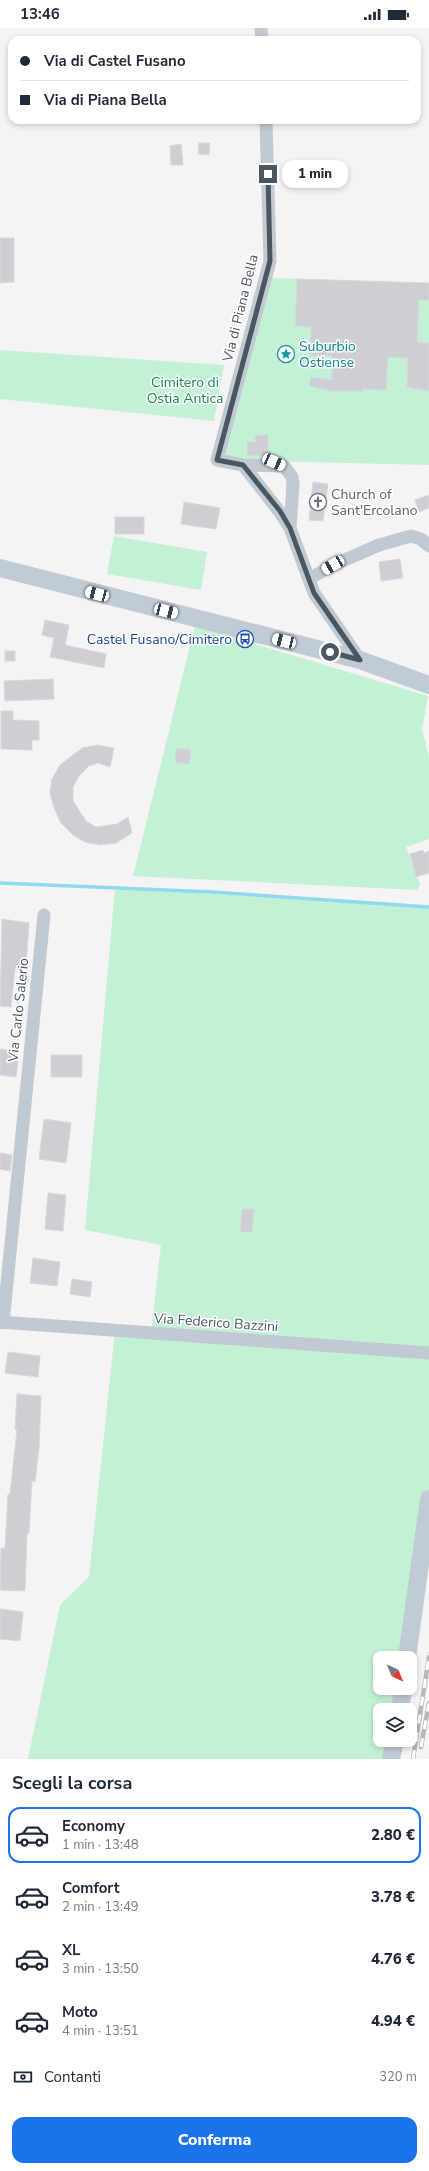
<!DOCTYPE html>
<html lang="it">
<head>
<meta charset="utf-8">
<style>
  :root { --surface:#fff; --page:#f2f2f3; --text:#1f2937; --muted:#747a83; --line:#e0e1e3; --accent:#1a73e8 }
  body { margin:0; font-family:"Nunito Sans",sans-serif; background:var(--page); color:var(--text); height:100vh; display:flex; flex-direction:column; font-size:15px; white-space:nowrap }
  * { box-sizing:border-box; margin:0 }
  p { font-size:13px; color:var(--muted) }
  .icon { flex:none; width:22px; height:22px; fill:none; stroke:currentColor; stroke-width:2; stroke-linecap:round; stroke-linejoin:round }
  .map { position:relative; height:1731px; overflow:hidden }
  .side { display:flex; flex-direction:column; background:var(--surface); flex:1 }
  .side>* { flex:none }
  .top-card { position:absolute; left:8px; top:8px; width:413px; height:88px; border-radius:12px; box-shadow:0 2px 6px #0003; display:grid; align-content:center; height:88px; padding:0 12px; background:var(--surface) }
  .needle { width:26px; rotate:136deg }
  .controls { position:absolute; left:373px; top:1623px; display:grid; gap:8px }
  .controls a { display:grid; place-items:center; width:44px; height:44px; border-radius:8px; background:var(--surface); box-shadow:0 2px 6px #0003; font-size:20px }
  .end { position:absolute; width:18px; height:18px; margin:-9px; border:5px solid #4a5661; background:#fff; box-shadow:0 0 0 2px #fff }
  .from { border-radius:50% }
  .bubble { position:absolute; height:28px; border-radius:12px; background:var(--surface); box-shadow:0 2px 6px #0003; font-size:13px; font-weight:800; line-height:28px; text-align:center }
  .car { position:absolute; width:12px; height:24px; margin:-12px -6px; border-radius:5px; box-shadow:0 0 3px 1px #0007; background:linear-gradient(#fff 24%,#345 0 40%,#fff 0 76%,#345 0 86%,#fff 0) }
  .top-card b { display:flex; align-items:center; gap:14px; height:38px; font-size:15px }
  .top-card b+b { border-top:1px solid var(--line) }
  .top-card i { width:10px; height:10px; background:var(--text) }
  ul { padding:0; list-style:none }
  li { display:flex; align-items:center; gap:12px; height:56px; margin:0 8px 6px; padding:0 4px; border:2px solid transparent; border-radius:12px }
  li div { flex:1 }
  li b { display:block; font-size:15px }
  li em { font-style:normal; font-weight:800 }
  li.current { border-color:var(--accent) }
  li>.icon { width:36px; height:36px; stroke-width:1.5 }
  h2 { padding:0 12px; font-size:18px; line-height:48px }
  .pay { display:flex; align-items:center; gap:10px; height:44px; padding:0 12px; font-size:15px }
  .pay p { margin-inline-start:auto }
  .action { display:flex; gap:8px; margin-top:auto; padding:8px 12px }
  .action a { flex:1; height:46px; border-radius:12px; background:var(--accent); color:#fff; font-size:16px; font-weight:800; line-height:46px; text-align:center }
  .status { display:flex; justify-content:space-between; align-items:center; height:28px; padding:0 20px; background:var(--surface); direction:ltr }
  .status svg { height:11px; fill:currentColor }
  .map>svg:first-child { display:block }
  .green { fill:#c3f1d5 }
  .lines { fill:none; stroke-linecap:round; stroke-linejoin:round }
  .stream { stroke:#90daee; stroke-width:3.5 }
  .building { fill:#cdcfd5; stroke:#d7d9de }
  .street { stroke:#c1cad2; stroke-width:13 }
  .secondary { stroke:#c1cbd6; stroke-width:18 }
  .rail-casing { stroke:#b5b8bd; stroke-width:4.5 }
  .rail { stroke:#fff; stroke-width:3; stroke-dasharray:9; stroke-linecap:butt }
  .route { stroke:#4a5661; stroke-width:5 }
  .labels { text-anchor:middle; stroke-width:3; stroke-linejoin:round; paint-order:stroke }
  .street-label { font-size:14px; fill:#4a5661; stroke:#fff }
  .culture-label { font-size:14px; fill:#0d838f; stroke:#fff; text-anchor:start }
  .park-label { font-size:14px; fill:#17864f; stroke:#fff }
  .worship-label { font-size:14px; fill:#5b616d; stroke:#fff; text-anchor:start }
  .transit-label { font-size:14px; fill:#164399; stroke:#fff; text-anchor:end }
</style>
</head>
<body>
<div class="status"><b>13:46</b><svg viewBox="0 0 49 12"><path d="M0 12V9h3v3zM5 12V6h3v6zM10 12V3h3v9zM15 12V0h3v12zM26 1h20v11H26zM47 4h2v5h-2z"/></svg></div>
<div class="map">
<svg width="429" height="1731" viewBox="0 0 429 1731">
  <rect width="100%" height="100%" fill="#f5f3f3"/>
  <path class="green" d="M271 250 429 255V437L217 432Z
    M0 322 224 337 214 393 0 371Z
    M114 508 207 524 201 562 107 546Z
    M195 598 428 668 422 701 429 730V811L406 819 420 856 417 862 133 848Z
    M115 860 429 879V1471L407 1630H380V1660H403L399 1682H380V1712H395L391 1731H28L60 1577 89 1549 115 1303 151 1305 161 1217 85 1202Z"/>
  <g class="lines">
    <path class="stream" d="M0 855 212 864 429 879"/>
  </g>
  <path class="building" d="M199 115H210L209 127 198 126Z
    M181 116 183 137H171L170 118Z
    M0 210H14V254L0 255Z
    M297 251 429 255V272H419L417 314 429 315V363L407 359 408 330 388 329 386 362 362 361V363H331L309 358 311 349 332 352V328L310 327 311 299 295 298Z
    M255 407H268V428L247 427V414H255Z
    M313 454 328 456 323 493 309 492Z
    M429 467V480L419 484 415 472Z
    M184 474 220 480 216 501 181 496Z
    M115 489H144V506H115Z
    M400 531 403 550 381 553 379 534Z
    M45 592 69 597 65 617 106 626 104 640 50 629 54 610 42 607Z
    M5 623H15V633H5Z
    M53 651 54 671 5 673 4 653Z
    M1 683H13V692L39 693V712H32V722L1 721Z
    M97 717 114 720 110 739 98 735 89 738 79 748 73 759V773L86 793 96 799 117 796 128 789 132 805 116 815 100 817 85 814 73 807 61 795 54 780 50 765 52 751 60 737 82 720Z
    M176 720 191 722 189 736 175 734Z
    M423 822 424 825 429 823V845L416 849 410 826Z
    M2 891 29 895 26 940H15L11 979 0 978Z
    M0 1021 14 1023 13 1032 18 1033 16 1049 0 1047Z
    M51 1027H82V1049H51Z
    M44 1091 71 1095 66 1135 39 1131Z
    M0 1125 12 1127 10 1143 0 1141Z
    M48 1165 66 1167 63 1203 45 1201Z
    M242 1181H254L252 1204H240Z
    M33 1230 60 1234 57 1258 30 1255Z
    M72 1251 92 1254 90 1269 70 1266Z
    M8 1324 40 1328 38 1349 5 1345Z
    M17 1366 41 1368 39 1420 35 1454 32 1453 29 1505H27L25 1563 0 1562 1 1520H5L8 1466H10L17 1402H15Z
    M0 1581 23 1584 20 1613 0 1611Z"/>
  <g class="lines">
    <path class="street" d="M261 0 262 12
      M266 92 270 233 217 432 243 437 284 438 292 449 293 456 290 500
      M243 437 279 483 290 500 314 565 360 632
      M309 551 333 537 379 517 411 508 421 511 429 518
      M0 1294 429 1325
      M3 1295 44 887"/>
    <path class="secondary" d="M0 540 360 632 429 657
      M407 1630 429 1471
      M400 1682 403 1660
      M391 1731 395 1712"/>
    <g class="rail-casing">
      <path id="rail" d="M421 1719 429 1675
        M413 1731 429 1629"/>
    </g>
    <use href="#rail" class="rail"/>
  </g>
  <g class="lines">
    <path class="route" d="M268 146 270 233 217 432 243 437 280 483 290 500 314 565 360 632 330 624"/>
  </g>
  <defs>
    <g id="sight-ring" transform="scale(0.9)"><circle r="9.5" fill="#fff" stroke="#0f9aa8" stroke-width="1.5"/><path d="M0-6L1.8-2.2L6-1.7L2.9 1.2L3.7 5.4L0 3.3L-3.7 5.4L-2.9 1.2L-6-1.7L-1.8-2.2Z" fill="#0f9aa8"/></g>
    <g id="church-ring" transform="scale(0.9)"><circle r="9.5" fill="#fff" stroke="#6b7280" stroke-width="1.5"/><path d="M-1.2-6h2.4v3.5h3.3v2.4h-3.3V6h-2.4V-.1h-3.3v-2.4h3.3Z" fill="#6b7280"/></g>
    <g id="bus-ring" transform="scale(0.9)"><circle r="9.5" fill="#fff" stroke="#1a4fb4" stroke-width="1.5"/><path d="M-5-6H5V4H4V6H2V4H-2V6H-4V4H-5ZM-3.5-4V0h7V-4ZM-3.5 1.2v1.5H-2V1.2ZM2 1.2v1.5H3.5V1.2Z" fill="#1a4fb4"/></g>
  </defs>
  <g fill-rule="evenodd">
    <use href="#sight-ring" x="286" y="326"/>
    <use href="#church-ring" x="318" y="474"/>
    <use href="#bus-ring" x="245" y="611"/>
  </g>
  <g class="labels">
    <g class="street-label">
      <text transform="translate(240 280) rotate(-76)" y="5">Via di Piana Bella</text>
      <text transform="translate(18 982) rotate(-84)" y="5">Via Carlo Salerio</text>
      <text transform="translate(216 1294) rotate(4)" y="5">Via Federico Bazzini</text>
    </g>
    <g class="culture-label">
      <text x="299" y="323">Suburbio<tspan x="299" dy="16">Ostiense</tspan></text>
    </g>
    <g class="park-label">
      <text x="185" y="359">Cimitero di<tspan x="185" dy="16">Ostia Antica</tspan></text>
    </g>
    <g class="worship-label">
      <text x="331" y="471">Church of<tspan x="331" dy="16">Sant'Ercolano</tspan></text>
    </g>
    <g class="transit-label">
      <text x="232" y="616">Castel Fusano/Cimitero</text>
    </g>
  </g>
</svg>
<div class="controls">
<a><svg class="needle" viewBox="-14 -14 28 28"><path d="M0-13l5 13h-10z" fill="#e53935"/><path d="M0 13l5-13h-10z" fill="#747a83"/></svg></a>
<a><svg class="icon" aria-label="layers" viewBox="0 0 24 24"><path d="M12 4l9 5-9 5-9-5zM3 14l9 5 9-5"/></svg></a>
</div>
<i class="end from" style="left:330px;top:624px"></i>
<i class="end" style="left:268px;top:146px"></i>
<div class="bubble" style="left:282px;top:132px;width:66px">1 min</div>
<i class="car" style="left:274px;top:434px;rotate:114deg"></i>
<i class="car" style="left:333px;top:537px;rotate:240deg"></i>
<i class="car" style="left:97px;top:566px;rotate:285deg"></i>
<i class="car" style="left:166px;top:583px;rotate:104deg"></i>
<i class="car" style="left:284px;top:613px;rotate:284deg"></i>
<div class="top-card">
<b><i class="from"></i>Via di Castel Fusano</b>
<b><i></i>Via di Piana Bella</b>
</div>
</div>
<section class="side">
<h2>Scegli la corsa</h2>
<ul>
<li class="current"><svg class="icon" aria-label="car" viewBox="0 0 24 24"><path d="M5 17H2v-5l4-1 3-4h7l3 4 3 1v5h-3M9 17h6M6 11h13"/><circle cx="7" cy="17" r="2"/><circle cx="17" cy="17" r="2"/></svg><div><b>Economy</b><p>1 min · 13:48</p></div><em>2.80 €</em></li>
<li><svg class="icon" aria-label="car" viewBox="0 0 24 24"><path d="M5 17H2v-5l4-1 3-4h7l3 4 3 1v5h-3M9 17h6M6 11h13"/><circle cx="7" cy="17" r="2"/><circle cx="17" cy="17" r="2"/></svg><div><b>Comfort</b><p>2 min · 13:49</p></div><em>3.78 €</em></li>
<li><svg class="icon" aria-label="car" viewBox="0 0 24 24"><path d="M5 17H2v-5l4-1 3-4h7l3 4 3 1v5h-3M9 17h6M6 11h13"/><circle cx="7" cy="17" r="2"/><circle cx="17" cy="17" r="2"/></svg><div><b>XL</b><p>3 min · 13:50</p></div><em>4.76 €</em></li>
<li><svg class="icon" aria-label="car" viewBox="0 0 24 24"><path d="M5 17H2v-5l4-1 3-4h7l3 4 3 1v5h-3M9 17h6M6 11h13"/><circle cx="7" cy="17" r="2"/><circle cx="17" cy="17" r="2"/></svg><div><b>Moto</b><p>4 min · 13:51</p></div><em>4.94 €</em></li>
</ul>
<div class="pay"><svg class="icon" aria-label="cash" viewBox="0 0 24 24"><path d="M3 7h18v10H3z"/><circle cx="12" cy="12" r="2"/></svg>Contanti<p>320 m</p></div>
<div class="action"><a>Conferma</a></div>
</section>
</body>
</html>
